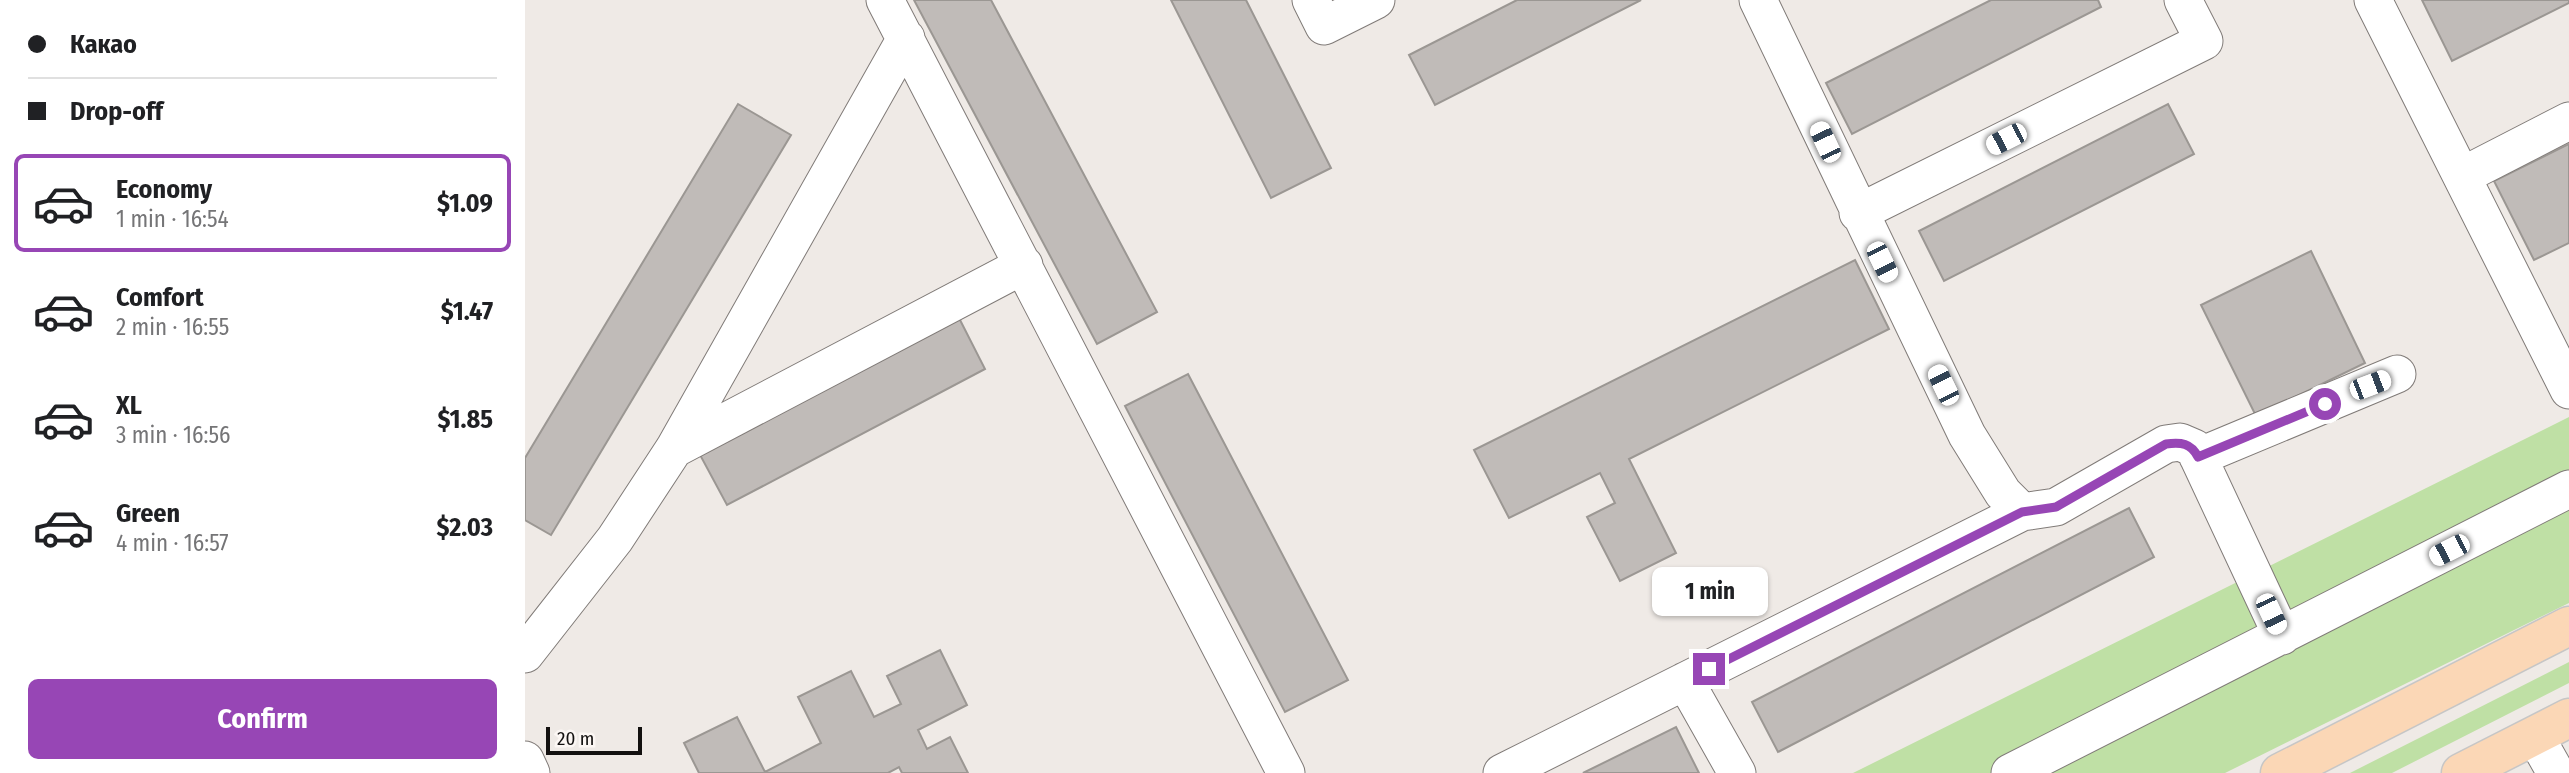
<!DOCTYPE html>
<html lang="en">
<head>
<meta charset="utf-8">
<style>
  :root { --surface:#fff; --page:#f2f2f2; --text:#202124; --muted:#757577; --line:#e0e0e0; --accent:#9746b5 }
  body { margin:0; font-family:"Fira Sans Condensed",sans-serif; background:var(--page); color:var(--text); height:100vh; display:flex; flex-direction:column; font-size:26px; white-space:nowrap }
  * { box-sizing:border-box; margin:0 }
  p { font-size:23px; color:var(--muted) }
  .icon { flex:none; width:38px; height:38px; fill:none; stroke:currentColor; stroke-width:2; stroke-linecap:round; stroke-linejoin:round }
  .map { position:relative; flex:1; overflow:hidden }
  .sheet { display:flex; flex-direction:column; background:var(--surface); width:525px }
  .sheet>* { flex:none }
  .top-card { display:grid; align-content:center; height:154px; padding:0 28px; background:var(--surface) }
  .scale { position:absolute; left:21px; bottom:18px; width:96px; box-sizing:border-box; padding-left:7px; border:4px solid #131110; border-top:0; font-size:19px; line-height:24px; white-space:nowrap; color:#131110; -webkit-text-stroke:5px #fcf7f4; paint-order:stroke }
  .end { position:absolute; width:32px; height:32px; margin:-16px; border:9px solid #9746b5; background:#fff; box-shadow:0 0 0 4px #fff }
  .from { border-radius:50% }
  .bubble { position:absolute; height:49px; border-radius:10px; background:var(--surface); box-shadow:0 2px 5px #0004; font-size:23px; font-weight:700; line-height:49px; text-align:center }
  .car { position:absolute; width:21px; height:42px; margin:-21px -10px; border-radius:9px; box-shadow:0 0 5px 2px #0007; background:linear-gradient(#fff 24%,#345 0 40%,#fff 0 76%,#345 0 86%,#fff 0) }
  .top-card b { display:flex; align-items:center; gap:24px; height:66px; font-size:26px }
  .top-card b+b { border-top:2px solid var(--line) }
  .top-card i { width:18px; height:18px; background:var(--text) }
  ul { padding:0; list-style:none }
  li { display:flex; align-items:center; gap:21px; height:98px; margin:0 14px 10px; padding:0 14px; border:4px solid transparent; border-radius:10px }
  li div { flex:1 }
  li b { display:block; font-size:26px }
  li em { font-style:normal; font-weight:700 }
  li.on { border-color:var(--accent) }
  li>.icon { width:63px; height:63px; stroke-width:1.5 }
  .primary-button { display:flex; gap:14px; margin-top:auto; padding:14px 28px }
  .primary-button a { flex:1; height:80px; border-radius:10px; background:var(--accent); color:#fff; font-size:28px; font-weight:700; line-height:80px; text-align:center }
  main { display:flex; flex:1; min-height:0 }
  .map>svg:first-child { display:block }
  .green { fill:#bfe0a5 }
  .building { fill:#c0bbb8; stroke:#9b9793; stroke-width:2 }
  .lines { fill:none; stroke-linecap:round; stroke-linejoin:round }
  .minor-casing { stroke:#807b78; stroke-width:39 }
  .major-casing { stroke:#c6c6c6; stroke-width:41 }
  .minor { stroke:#fff; stroke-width:37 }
  .major { stroke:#fbd7b6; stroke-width:38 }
  .route { stroke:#9746b5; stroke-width:9 }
</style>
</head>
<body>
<main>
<section class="sheet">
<div class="top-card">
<b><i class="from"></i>Какао</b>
<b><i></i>Drop-off</b>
</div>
<ul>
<li class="on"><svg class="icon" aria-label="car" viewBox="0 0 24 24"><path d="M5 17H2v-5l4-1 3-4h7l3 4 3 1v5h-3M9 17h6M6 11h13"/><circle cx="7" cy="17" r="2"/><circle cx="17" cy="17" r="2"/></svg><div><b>Economy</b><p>1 min · 16:54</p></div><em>$1.09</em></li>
<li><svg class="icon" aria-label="car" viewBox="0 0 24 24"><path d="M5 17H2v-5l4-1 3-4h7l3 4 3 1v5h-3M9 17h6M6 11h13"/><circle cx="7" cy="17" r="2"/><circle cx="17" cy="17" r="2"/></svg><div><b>Comfort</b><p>2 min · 16:55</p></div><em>$1.47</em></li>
<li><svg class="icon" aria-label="car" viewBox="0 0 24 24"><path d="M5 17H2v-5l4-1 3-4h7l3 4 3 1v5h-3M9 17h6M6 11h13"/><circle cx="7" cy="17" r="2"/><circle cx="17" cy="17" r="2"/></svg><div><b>XL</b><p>3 min · 16:56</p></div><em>$1.85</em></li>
<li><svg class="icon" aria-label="car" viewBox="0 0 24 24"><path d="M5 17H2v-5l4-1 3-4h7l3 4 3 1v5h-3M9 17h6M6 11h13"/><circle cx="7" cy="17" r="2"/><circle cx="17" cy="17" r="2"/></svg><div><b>Green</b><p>4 min · 16:57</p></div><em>$2.03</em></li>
</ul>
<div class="primary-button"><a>Confirm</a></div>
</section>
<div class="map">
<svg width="2044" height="773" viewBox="0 0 2044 773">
  <rect width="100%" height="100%" fill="#efeae6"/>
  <path class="green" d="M2044 417V603L1700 773H1328Z
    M2044 662V683L1867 773H1825Z"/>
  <path class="building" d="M389 0H466L632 312 572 344Z
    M646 0H721L806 168 746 198Z
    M992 0H1116L910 105 884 55Z
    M1466 0H1573L1576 7 1327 134 1301 83Z
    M1897 0H2044V3L1927 61Z
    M213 104 266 135 26 535 0 520V458Z
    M1643 104 1669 154 1419 281 1394 231Z
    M2044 144V243L2009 260 1969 181Z
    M1786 251 1840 363 1731 416 1676 305Z
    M1330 260 1364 329 1104 459 1151 553 1095 581 1062 517 1090 503 1075 473 984 518 949 450Z
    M433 316 460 369 202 505 174 453Z
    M663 374 823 680 760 712 600 406Z
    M1604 508 1629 557 1253 752 1227 702Z
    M415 650 442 705 393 730 402 749 425 737 443 773H377L374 767 363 773H174L159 743 212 717 240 772 296 743 273 697 326 671 349 717 376 704 362 676Z
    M1151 727 1174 773H1058Z"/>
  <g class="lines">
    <g class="minor-casing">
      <path id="minor" d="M360 0 761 773
        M786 0 799 26 851 0
        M1233 0 1442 435 1478 493 1497 512 1531 507 1641 444 1655 442 1669 448 1757 636
        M1848 0 2044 390
        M1937 176 2044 121
        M1333 213 1679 41 1658 0
        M149 449 499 265
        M1673 457 1872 374
        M0 654 90 539 149 449 381 38
        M1160 681 1212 773
        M2010 736 2031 773
        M0 760 6 773
        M977 773 1497 512
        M1485 773 2044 489"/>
    </g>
    <g class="major-casing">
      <path id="major" d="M1755 773 2044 626
        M1936 773 2044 718"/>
    </g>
    <use href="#minor" class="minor"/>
    <use href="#major" class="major"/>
  </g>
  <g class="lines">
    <path class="route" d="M1184 669 1497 512 1531 507 1641 444C1656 442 1666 443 1673 457L1800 404"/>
  </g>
</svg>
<div class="scale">20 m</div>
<i class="end from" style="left:1800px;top:404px"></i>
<i class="end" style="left:1184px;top:669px"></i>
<div class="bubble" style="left:1127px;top:567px;width:116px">1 min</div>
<i class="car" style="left:1481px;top:139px;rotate:243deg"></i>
<i class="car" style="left:1300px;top:142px;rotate:335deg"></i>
<i class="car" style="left:1357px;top:262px;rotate:154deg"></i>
<i class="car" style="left:1418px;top:385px;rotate:334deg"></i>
<i class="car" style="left:1845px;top:385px;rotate:69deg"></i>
<i class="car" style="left:1924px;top:550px;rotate:243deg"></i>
<i class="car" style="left:1746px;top:614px;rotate:155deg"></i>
</div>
</main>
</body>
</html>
